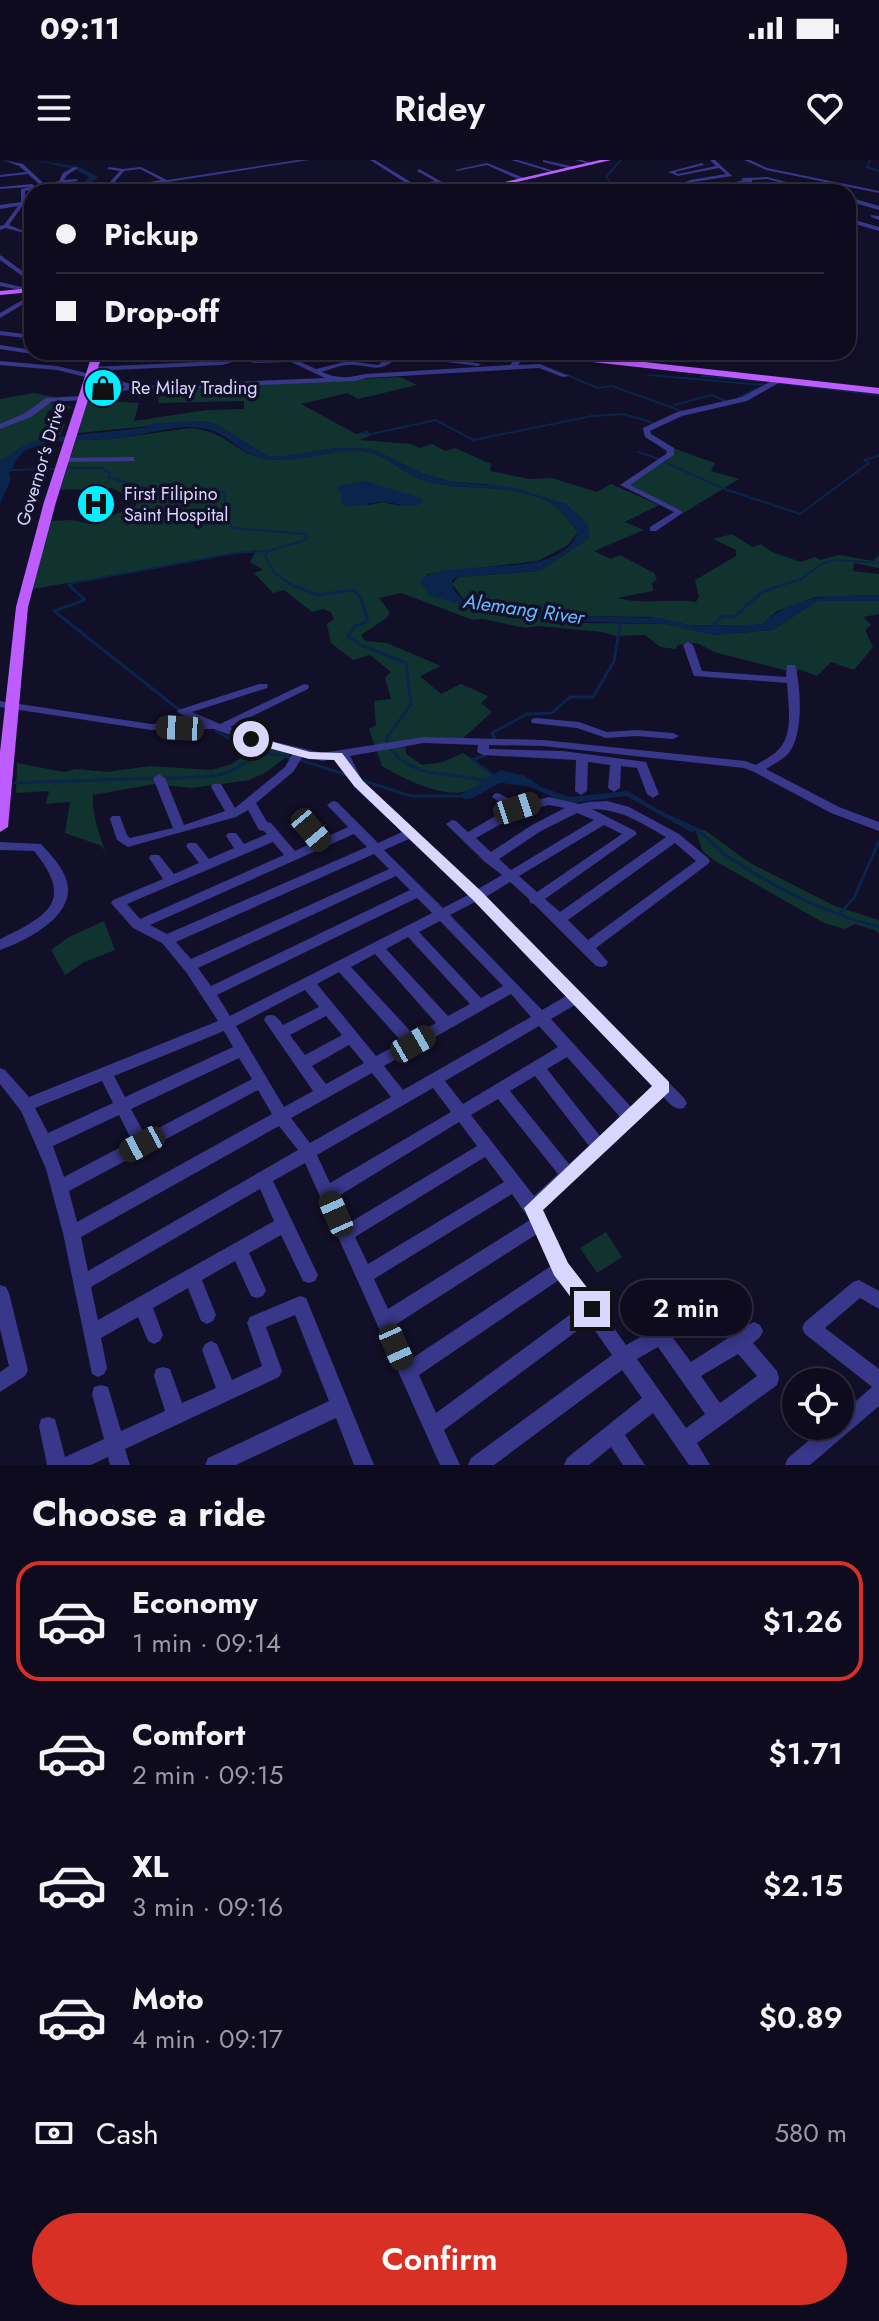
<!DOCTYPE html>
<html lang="en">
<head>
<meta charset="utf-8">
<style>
  :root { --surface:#0e0b1e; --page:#1c192b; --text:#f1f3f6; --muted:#9b9ba4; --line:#2e2b3c; --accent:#d93025 }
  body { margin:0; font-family:Jost,sans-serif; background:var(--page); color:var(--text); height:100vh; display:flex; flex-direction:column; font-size:30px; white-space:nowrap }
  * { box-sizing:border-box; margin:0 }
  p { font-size:26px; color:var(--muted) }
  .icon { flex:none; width:44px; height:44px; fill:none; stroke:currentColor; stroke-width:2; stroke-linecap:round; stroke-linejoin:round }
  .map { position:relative; height:1305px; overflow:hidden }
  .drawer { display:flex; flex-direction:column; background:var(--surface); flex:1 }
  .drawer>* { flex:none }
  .banner { position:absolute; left:24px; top:24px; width:832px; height:176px; border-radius:24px; box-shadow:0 4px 12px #0003,0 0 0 2px var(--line); display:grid; align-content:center; height:176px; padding:0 32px; background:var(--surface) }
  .buttons { position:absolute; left:782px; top:1208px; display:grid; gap:16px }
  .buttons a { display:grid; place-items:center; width:72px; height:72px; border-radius:50%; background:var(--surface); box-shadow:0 4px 12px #0003,0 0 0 2px var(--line); font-size:40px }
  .end { position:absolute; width:36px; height:36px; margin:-18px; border:10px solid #d9d6ff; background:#111; box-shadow:0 0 0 4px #111 }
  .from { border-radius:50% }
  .bubble { position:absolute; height:56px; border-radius:28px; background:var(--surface); box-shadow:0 4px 12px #0003,0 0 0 2px var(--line); font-size:26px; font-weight:600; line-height:56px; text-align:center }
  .car { position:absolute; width:24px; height:48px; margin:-24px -12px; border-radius:10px; box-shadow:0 0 6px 2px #0007; background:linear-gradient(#222 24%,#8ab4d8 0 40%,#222 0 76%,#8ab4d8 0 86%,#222 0) }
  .banner b { display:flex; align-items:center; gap:28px; height:76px; font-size:30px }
  .banner b+b { border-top:2px solid var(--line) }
  .banner i { width:20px; height:20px; background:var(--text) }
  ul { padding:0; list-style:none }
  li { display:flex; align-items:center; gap:24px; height:120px; margin:0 16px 12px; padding:0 16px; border:4px solid transparent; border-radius:24px }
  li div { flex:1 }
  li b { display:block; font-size:30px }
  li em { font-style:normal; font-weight:600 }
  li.selected { border-color:var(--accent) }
  li>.icon { width:72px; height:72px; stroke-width:1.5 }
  h2 { padding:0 32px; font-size:36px; line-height:96px }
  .pay { display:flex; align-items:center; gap:20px; height:88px; padding:0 32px; font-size:30px }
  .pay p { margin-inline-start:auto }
  .cta { display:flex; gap:16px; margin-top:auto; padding:16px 32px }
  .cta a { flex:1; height:92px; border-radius:48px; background:var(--accent); color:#fff; font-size:32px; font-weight:600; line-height:92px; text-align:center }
  .status { display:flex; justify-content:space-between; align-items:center; height:56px; padding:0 40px; background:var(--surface); direction:ltr }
  .status svg { height:22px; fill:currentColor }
  header { display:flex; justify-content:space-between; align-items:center; height:104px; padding:0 32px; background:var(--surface); font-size:36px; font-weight:600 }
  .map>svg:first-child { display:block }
  .green { fill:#113330; fill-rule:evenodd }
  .water { fill:#0a244c }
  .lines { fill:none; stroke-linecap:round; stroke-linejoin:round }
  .stream-far1 { stroke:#0a244c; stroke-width:2 }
  .stream { stroke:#0a244c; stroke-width:3 }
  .river { fill:#0a244c; fill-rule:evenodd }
  .minor { fill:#383789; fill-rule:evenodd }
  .major { fill:#bd5dff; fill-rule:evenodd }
  .route { fill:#d9d6ff }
  .labels { text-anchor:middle; stroke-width:7; stroke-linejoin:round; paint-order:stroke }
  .far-poi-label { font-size:18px; fill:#d9d6ff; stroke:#120f28; text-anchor:start }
  .far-street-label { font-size:18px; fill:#d9d6ff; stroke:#120f28 }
  .far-water-label { font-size:20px; font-style:italic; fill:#64bdff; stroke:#120f28 }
</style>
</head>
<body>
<div class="status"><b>09:11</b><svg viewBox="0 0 49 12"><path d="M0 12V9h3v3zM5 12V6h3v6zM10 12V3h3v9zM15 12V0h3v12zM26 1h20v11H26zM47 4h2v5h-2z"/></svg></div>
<header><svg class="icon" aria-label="menu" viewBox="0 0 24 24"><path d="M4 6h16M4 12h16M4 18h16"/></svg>Ridey<svg class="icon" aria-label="heart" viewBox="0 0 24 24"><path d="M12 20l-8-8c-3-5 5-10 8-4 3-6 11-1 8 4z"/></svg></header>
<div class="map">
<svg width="879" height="1305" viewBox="0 0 879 1305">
  <rect width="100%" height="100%" fill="#120f28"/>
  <path class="green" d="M400 217 417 225 358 239 347 233 301 244 356 274 367 271 372 275 359 280 411 284 420 288 432 284 446 291 455 288 491 304 490 311 529 319 552 318 597 332 611 324 659 345 625 362 644 370 594 391 611 399 620 395 654 413 657 419 652 423 653 431 617 438C644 445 668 438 696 442L699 437 695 420 736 396V390L713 379 732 374 752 387 761 384 772 392 801 402 815 397 820 400 839 395 873 401 879 395V408L854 403 853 411 879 414V435L816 437 777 451 763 464 753 466 689 465 650 457 578 456 465 441 452 424 458 417 540 411 589 378 566 344 486 324 452 322 421 313 372 289 338 288 286 296H267L218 265 202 261 78 273 87 240 139 243 134 261 207 250 244 249V241L158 243 159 236 156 234 165 229Z
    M34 233 55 237 42 242 67 244 72 248 48 251 44 264H65L60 275 45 278 0 301V239Z
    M190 268C228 271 236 295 267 299 300 304 330 288 363 291 385 293 405 316 428 322 466 331 521 323 554 345 563 351 570 363 578 372L568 385 538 401 427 414 429 435 499 453 584 463 666 464 715 475 773 470 817 441H879V454L863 457 871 465 865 470 873 487 854 510 831 502 817 516 799 509 796 513 714 492 697 483 677 485 676 489 660 487 645 475 616 476 602 472 538 466 526 468 483 459 473 460 401 433 379 438 389 451 388 457 361 475 365 481 387 483 441 506 420 516 441 534 461 524 488 536 481 543 492 552 462 579 405 581 406 594 422 605 443 602 463 593 494 614C485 619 477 628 467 631 444 639 402 618 382 606L369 569 376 565 374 541 391 539 385 518 391 512 370 495 353 500 331 483 327 464 334 459 331 452 323 449 312 452 284 430 273 433 254 413 263 410 250 402 256 390 33 429 50 361 72 360 91 364 136 346V341L112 328 60 330 76 280 112 279ZM364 321 412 337 400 346 383 342 369 345 343 338 342 334Z
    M673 288 715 303 711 311 739 319 685 352 627 326 673 296Z
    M259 585 290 594 265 613 249 620 192 628 155 624 93 635C91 651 102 685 109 700L102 686 65 673 70 642 46 644 49 631 16 633 17 603 64 612 76 609 107 612 150 606 212 610 232 604Z
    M700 669 706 671 750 703 835 746 879 760V774L875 770 855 764 845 769 824 763 715 701 703 692 696 672Z
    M104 761 115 790 84 802 65 815 51 790 69 777Z
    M606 1072 622 1097 597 1113 580 1088Z"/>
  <path class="water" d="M202 261 218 265 267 296H286L338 288 372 289 421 313 452 322 512 327 566 344 588 364 589 378 540 411 458 417 452 420 454 431 464 441 578 456 659 458 689 465 724 466 763 464C795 433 837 436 879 435V441H817L773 470 715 475 666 464 560 461 480 450 429 435 421 423 422 418C457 397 561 422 578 372 570 363 563 351 554 345 520 323 466 331 428 322 405 316 385 293 363 291 330 289 300 304 267 299 245 297 233 279 214 271 183 259 143 277 111 279 83 281 53 278 27 290 17 295 15 305 9 314L11 319 0 344V301L28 283 45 278 143 268 155 263Z
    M364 321 421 338 422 343C409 350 398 343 384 342 371 342 359 347 345 346L341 343 342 334 337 330 339 326Z
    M501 610 525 616 542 627 569 637 628 631 659 650 700 669 691 672 626 636 574 643 562 641 527 626 500 623 473 638 464 639 462 633C476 629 487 617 501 610Z"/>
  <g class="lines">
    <path class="stream-far1" d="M621 0 606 17 610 22 608 28 625 32
      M870 0 867 7 879 11
      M567 215 598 228 612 226 684 252
      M649 215 765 225
      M702 216 771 222
      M779 223 879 235
      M738 238 756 229
      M674 245 712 235 727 242
      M362 273 371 274 436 260 473 280 592 256 624 254 654 263
      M638 292 659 299
      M662 301 727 330 800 354 869 303 864 300 879 296
      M66 308H101L110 313 108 317 148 329 224 332 227 362 233 368 306 374V380L268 391 265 396 274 412 294 427
      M11 310 55 309
      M72 427 69 425 73 423 235 393 268 391
      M776 427 801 419 823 403 835 400 879 403"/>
    <path class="stream" d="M69 425 85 440 54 451 182 552
      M291 425 318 435 353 430 360 436 368 461 354 467 348 476 361 485 406 503 411 544 387 578 388 584
      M711 467 723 456 734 457 762 432 782 425
      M216 571 237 583 264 591
      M495 579 492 573 527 554 552 553 570 537H593L614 501 621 460
      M391 590C416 620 450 611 484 621
      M486 595 472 600 493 615
      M300 600 350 616
      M164 618C183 617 204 619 222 614 261 602 246 586 293 598
      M361 620 411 636H466
      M15 623 156 618
      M694 669C708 675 715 688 727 696 773 727 826 753 879 767
      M839 754 854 738 879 681"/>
    <path class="river" d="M34 0 80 7 98 17 88 26 92 32H84L80 26 89 17 76 10Z"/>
    <path class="minor" d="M3 0 23 4 53 32H48L28 14 0 17V15L26 12 19 6Z
      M298 0H309L104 32H92L115 27 109 23 120 11 107 9 109 7 123 9 141 7 167 20ZM140 9 161 20 120 27 114 23 124 11Z
      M370 0H375L414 24 435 21 417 11 419 9 442 22 418 27 425 32H420Z
      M511 0H518L558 12 554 13Z
      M543 0 575 7V8L571 9 543 2Z
      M575 0H582L594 4 592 5Z
      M710 0H715L732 16 693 22 681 28 687 32 675 29V27L690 20 726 14 719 8 678 16 668 12 702 3 704 5 675 12 678 14 716 6Z
      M744 0H750L767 8 879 31V33L766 10Z
      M487 3 524 18V19L520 20 487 5 457 11 455 10Z
      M74 7 78 8 67 15 64 20 76 19 78 21 55 24 57 26 55 27 49 23 59 21 63 13Z
      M767 17 825 32H817L767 19 752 20V22L734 25 754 32H747L729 26 708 29 706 28 745 20H741L743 18Z
      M756 22 789 31V32H782L754 24Z
      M32 24 37 28 25 31V40L28 43 23 45 9 65 24 71V73L6 68 0 70V66L4 65 18 46 0 49V45L21 42V29L31 27 0 29V27Z
      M337 24 339 26 300 32 288 30 261 32 289 27 296 29Z
      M245 26 247 28 204 32 206 31Z
      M848 37 879 46V50L848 41Z
      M871 55 879 56V60L871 57Z
      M848 58 879 67V71L848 62Z
      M0 95 32 118V123L0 100Z
      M0 122 22 127 23 128 20 130 0 126Z
      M31 135 32 139 0 158V153Z
      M0 171 32 175V179L0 175Z
      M0 185 32 190V192H35L32 194 0 189Z
      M397 192 428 196 431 192H438L435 197 481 204 478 206 399 196C378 216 372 204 349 205 340 205 331 209 322 212 337 219 349 218 365 214L510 205 522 192H529L518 205 540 204 569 216 563 217 539 208 366 218 355 221 140 230 133 229 82 240 51 242 31 257 0 269V264L25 253 46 238 80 236 126 227 57 210 0 205V201L57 206 140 226 325 218 291 202 254 203 242 199 223 205 90 211 87 209 90 207 222 201 242 195 255 199 292 198 316 209 348 201 378 205Z
      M777 218 784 220 747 241 682 256 650 271 651 274 674 288V295L630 325 684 352 656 371H650V367L674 352 620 325 666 294 667 291 645 277 643 268 677 252 742 237Z
      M131 297H134V301L63 302 59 300 63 298Z
      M688 482 693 485 702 511 786 517 787 505H795C801 527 804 576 788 594 782 600 774 604 766 609L839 647 879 662V671L831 653 754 612 744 608 543 586 489 585V589L563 591 646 602 659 634 653 638 647 634 637 608 621 606 620 628 614 632 608 628 610 605 588 602 587 631 581 635 575 631 576 600 483 595 477 592 478 585 424 583 350 596 363 622 478 729 502 715 485 702 446 664 452 660 456 661 468 672 509 648 492 637 494 634 498 633 519 644 549 637 579 644 589 642 607 641 629 647 679 674 708 698 710 701 708 704 596 788 608 802 606 806 601 807 596 806 534 744 530 743 529 739 510 722 486 737 684 938 687 943 684 948C674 951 670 943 663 937L542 1050 567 1103 595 1142 598 1143 601 1150 626 1185 648 1173 636 1153 639 1147 645 1144 651 1147 663 1164 721 1131 727 1129 733 1131 736 1137 733 1143 673 1178 691 1202 748 1165 754 1162 760 1165 763 1171 760 1177 753 1183 777 1211 779 1218 777 1225 697 1283 710 1305H689L653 1253 625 1275 645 1305H623L611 1287 589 1305H564L567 1298 642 1238 622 1210 494 1305H468L471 1298 612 1195 589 1162 444 1270 460 1305H440L305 1003 273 1021 318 1115 315 1121 309 1123 303 1121 281 1075 249 1093 266 1130 263 1136 257 1138 251 1136 235 1101 202 1120 216 1155 213 1161 207 1164 201 1161 188 1128 153 1148 163 1175 160 1181 154 1184 148 1181 138 1157 101 1178 107 1208 104 1214 98 1217 92 1214 63 1073 46 1009 21 951 0 924V908L5 910 29 937 218 861 186 812 162 783 133 768 111 743 113 740 163 719 149 698 151 695H159L174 714 199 703 186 686 188 683H196L209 699 234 688 226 676 228 673H236L244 684 267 674 264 671 259 670 248 650 236 657 128 687 117 680 110 659 112 656H120L127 675 130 678 173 668 153 618 159 614 165 618 184 665 225 651 211 627 213 624H221L235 648 285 607 293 593 247 581 214 569 151 570 0 547V541L151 564 199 563 177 552 178 550 259 524H267L268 526 267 528 192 552 220 564 304 524 308 525 309 527 308 529 230 567 255 577 322 593 424 577 543 580 745 601 756 605C764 600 773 596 779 589 794 574 788 542 787 523L694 516 683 485ZM303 596 322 601 340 598 354 627 402 672 378 683 337 642 333 641 327 645 348 667 324 678 304 654H296L294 657 296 660 314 682 295 691 271 663 267 662 256 643 293 612ZM549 645 565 648 532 665 491 692 476 678 524 651ZM592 649C621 649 641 663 666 677L560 752 545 739 637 674 635 671ZM577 653 594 660 511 710 499 699 541 671ZM604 665 622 674 537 732 519 716ZM354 674 367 687 167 774 150 765ZM409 679 468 735 443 748 384 690ZM273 682 284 695 140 759 127 744ZM675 683 696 701 588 780 568 760ZM374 694 389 709 191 799 176 782ZM396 716 410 730 211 826 198 808ZM417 738 432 753 230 856 217 835ZM475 742 566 836 542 850 450 755ZM440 761 503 826 481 838 419 772ZM408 777 470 844 448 856 386 789ZM375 794 436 863 414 875 351 807ZM339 812 402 882 376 896 317 824ZM305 830 319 847 283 865C278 858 275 853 266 856L264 860 313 931 284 947 236 866ZM511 834 531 857 403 930 384 906ZM575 845 653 927 631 947 551 859ZM326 856 342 875 305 895 290 875ZM539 866 558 887 463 944 445 921ZM224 871 233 887 125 937 114 916ZM349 885 364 903 326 924 312 906ZM567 897 620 957 600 976 547 909ZM239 898 252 919 145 975 131 949ZM372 913 391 937 310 983 291 958ZM535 916 589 986 569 1004 510 931ZM102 921 113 943 48 973 35 948ZM433 928 451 952 330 1023 317 995ZM258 930 272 954 77 1062 69 1031ZM498 939 558 1014 534 1036 471 955ZM119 955 132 981 64 1017 53 986ZM459 962 477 986 349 1063 337 1037ZM279 966 298 990 88 1111 81 1077ZM485 997 504 1022 368 1104 355 1077ZM260 1029 274 1061 98 1160 91 1127ZM512 1034 530 1060 388 1149 374 1119ZM537 1074 551 1106 411 1199 395 1165ZM559 1120 579 1148 436 1253 419 1215ZM658 1187 705 1254 686 1268 637 1199ZM738 1194 757 1216 720 1243 701 1216Z
      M536 558 579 562 607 572 636 570 673 573 679 576 673 579 636 576 606 578 577 568 532 563 531 561 532 559Z
      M0 682 41 684C51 695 63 707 67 722 76 756 26 781 0 790V779C48 756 75 741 34 691L0 690Z
      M859 1120 879 1131V1149L860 1138 825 1168 879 1209V1246L810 1305H785L788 1298 826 1266H840V1255L872 1227 805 1174 802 1168 805 1162 853 1122Z
      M0 1125 6 1127 9 1133 28 1210 25 1216 0 1232V1212L9 1206 0 1169Z
      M300 1136 306 1138 374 1305H354L336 1258 236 1305H205L208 1298 329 1241 295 1155 266 1167 282 1211 279 1217 125 1289 130 1305H110L108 1297 91 1305H47L39 1266 41 1259 48 1257 55 1259 65 1297 104 1279 92 1234 94 1227 101 1225 108 1227 121 1271 165 1251 154 1216 156 1209 163 1207 170 1209 182 1243 216 1228 202 1190 205 1184 211 1181 217 1184 232 1220 262 1206 247 1163 250 1157Z"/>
    <path class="major" d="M600 0H611L474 32H462Z
      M32 128V132L0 135V131Z
      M93 192H103L56 342 28 447 8 667 0 672V592L16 447 44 342Z
      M525 192H554L879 228V234L530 195Z"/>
  </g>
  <path class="route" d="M251 576 310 592 342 593 363 621 482 732 669 922V932L543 1050 568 1103 599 1143 602 1149 599 1156 592 1159 585 1156 554 1115 524 1048 652 926 472 739 354 626 334 600 309 599 247 582 245 579Z"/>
  <defs>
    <g id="shop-disc" transform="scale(2)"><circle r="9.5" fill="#02efff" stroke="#120f28"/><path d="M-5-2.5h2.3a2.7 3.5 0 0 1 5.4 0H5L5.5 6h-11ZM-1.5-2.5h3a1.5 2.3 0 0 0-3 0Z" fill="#111"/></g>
    <g id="hospital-disc" transform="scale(2)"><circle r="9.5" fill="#02efff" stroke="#120f28"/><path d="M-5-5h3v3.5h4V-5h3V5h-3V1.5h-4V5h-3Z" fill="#111"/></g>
  </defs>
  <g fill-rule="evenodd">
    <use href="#shop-disc" x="103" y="228"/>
    <use href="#hospital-disc" x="96" y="344"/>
  </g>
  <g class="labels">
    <g class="far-poi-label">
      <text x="131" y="234">Re Milay Trading</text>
      <text x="124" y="340">First Filipino<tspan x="124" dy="21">Saint Hospital</tspan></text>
    </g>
    <g class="far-street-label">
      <text transform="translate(41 304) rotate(-73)" y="6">Governor's Drive</text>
    </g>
    <g class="far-water-label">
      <text transform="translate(524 449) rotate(8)" y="7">Alemang River</text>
    </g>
  </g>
</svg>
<div class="buttons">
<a><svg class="icon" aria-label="locate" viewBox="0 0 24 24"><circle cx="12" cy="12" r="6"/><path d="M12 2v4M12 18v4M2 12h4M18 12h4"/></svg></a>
</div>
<i class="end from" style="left:251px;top:579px"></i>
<i class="end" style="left:592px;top:1149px"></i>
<div class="bubble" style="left:620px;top:1120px;width:132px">2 min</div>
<i class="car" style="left:180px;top:568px;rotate:273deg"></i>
<i class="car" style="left:517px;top:648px;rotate:72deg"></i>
<i class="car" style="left:311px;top:670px;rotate:140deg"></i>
<i class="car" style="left:413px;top:884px;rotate:60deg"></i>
<i class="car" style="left:142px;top:984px;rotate:242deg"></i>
<i class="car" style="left:336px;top:1054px;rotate:336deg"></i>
<i class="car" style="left:396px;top:1187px;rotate:156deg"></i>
<div class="banner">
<b><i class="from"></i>Pickup</b>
<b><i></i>Drop-off</b>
</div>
</div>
<section class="drawer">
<h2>Choose a ride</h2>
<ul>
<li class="selected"><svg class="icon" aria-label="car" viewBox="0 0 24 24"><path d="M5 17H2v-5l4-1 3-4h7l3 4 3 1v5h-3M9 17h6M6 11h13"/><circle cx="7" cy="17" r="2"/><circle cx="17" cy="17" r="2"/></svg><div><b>Economy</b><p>1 min · 09:14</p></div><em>$1.26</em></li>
<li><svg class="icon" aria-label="car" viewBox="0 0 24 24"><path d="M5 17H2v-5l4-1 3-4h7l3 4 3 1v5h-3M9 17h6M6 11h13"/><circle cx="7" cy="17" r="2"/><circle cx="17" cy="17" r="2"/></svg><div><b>Comfort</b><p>2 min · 09:15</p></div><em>$1.71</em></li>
<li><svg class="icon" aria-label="car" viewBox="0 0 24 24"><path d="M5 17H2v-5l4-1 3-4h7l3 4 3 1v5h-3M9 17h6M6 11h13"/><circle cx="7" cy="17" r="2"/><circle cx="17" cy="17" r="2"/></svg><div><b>XL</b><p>3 min · 09:16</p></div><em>$2.15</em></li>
<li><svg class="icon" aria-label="car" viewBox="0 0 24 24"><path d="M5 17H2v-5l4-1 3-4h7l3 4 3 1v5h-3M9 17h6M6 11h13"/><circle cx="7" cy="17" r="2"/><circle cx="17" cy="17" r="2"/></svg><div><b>Moto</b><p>4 min · 09:17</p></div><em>$0.89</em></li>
</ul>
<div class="pay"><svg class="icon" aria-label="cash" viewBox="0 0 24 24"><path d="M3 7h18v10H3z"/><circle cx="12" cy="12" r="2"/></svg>Cash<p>580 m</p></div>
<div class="cta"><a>Confirm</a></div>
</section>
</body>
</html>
